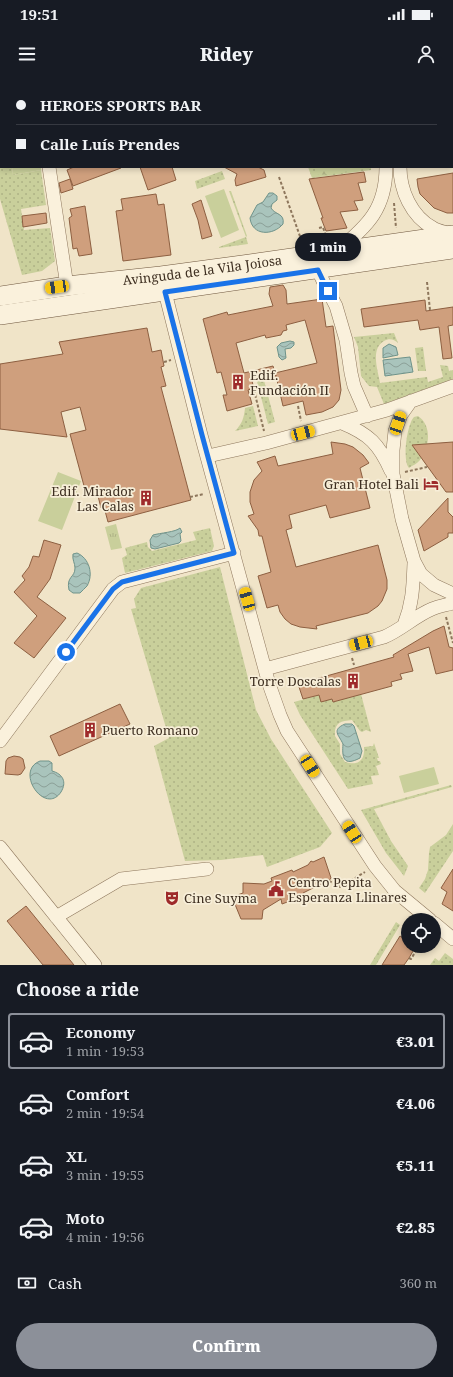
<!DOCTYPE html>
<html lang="en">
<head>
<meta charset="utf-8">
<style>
  :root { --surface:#171b24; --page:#242831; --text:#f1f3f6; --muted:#9ea1a6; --line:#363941; --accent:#8c9099 }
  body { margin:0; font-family:"Noto Serif",serif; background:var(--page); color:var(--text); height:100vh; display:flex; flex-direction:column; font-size:15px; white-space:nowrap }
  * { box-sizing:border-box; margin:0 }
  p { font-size:13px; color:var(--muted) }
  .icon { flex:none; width:22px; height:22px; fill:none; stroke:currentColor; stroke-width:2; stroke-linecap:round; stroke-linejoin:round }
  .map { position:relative; height:885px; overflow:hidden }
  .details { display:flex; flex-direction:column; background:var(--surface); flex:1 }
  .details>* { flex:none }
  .top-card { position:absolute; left:0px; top:0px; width:453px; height:88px; box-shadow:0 2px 6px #0003; display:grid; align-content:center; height:88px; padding:0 16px; background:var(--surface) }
  .controls { position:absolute; left:401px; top:833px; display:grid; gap:8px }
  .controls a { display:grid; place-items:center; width:40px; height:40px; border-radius:50%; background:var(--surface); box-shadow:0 2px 6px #0003; font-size:20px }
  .end { position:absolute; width:18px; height:18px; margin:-9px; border:5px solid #1a73e8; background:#fff; box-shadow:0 0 0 2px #fff }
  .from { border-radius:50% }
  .bubble { position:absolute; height:28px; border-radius:14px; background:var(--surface); box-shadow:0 2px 6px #0003; font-size:13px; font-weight:800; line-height:28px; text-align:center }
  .car { position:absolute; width:12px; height:24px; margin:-12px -6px; border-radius:5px; box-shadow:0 0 3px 1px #0007; background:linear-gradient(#f5c518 24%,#345 0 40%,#f5c518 0 76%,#345 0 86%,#f5c518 0) }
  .top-card b { display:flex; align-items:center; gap:14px; height:38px; font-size:15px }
  .top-card b+b { border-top:1px solid var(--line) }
  .top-card i { width:10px; height:10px; background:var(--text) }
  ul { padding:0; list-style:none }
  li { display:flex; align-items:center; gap:12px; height:56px; margin:0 8px 6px; padding:0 8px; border:2px solid transparent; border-radius:4px }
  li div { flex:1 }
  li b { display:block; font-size:15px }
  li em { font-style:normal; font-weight:800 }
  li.selected { border-color:var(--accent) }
  li>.icon { width:36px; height:36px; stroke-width:1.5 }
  h2 { padding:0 16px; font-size:18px; line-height:48px }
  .pay { display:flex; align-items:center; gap:10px; height:44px; padding:0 16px; font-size:15px }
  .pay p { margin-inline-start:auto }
  .button { display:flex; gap:8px; margin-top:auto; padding:8px 16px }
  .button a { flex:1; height:46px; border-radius:24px; background:var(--accent); color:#fff; font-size:16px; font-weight:800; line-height:46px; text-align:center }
  .status { display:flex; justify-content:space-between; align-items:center; height:28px; padding:0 20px; background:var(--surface); direction:ltr }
  .status svg { height:11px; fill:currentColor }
  header { display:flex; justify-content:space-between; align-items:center; height:52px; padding:0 16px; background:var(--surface); font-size:18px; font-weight:800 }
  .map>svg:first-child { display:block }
  .grass { fill:url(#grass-dots) }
  .forest { fill:url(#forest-firs) }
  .park { fill:url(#park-tufts) }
  .pitch { fill:#c9cf9b }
  .water { fill:url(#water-waves); stroke:#6f938a }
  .building { fill:#cf9f7d; stroke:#8d5f41; fill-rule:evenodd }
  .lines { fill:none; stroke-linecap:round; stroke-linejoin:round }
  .minor-casing { stroke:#8d765c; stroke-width:14 }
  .secondary-casing { stroke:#6f573f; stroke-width:20 }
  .path { stroke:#8d765c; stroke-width:2; stroke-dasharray:3 2; stroke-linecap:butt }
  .minor { stroke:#faf1dc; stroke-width:13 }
  .secondary { stroke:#faf1dc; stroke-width:19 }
  .route { stroke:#1a73e8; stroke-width:5 }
  .labels { text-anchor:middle; stroke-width:3.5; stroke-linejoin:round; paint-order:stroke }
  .street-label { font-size:13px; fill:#3d2e20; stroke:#f7eed8 }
  .poi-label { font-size:13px; fill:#3d2e20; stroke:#f7eed8; text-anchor:start }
</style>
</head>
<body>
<div class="status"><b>19:51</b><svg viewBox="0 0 49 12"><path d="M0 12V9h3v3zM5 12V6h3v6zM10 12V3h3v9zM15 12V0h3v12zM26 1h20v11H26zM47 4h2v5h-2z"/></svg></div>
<header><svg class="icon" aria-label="menu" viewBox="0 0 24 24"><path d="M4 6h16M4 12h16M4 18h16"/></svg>Ridey<svg class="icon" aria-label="person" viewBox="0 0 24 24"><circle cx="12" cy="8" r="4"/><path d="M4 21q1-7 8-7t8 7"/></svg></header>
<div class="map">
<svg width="453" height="885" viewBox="0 0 453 885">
  <defs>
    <pattern id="grass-dots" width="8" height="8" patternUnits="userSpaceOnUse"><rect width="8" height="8" fill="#c9cf9b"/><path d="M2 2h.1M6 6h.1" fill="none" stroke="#aeb285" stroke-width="1.8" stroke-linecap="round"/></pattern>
    <pattern id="forest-firs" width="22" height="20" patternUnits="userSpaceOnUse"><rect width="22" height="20" fill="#c9cf9b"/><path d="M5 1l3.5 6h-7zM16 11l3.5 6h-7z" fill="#aeb285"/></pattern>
    <pattern id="park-tufts" width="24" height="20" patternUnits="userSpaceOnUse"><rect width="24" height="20" fill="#c9cf9b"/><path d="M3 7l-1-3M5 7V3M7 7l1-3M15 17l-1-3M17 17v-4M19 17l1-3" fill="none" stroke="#aeb285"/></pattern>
    <pattern id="water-waves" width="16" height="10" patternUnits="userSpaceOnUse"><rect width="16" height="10" fill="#a9c4bc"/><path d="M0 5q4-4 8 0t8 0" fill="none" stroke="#8ba098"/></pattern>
  </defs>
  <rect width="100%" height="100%" fill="#f0e4c8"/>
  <path class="grass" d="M0 4H1V87H12L13 95 41 90 46 125 21 129 24 150 50 148 55 181 42 191 22 195 0 119Z
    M308 87H371V90L312 98Z
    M222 91 225 99 197 109 195 101Z
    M229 111H231L247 156 246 157 248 164 219 168V167L246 157Z
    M394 253 398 263C394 259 389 258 384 261 370 269 378 291 380 303L427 297 428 302 443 297 440 285 448 286 449 291 453 290V299L384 324 377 307 369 306 361 296 358 267 354 257Z
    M423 267 426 291H418L415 268Z
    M261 289 275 342 268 344 254 290Z
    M253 326 258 346 235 351C242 344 244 338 245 328Z
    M418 336C433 346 429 368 420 380 417 384 413 385 409 388 402 381 407 344 414 337Z
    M210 448 214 466 212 471 125 493 122 478 127 475 125 468 147 462 148 467 152 471 196 460 193 452Z
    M220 487 256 630 271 659 332 753 320 767 267 787 263 775 221 780 185 781 154 666 169 658 131 529 136 528 134 519 141 508Z
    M361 614 371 652 366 650 362 652 360 651 352 640C340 641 334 643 335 656L340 664V674L345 682C358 686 365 681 364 667L373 666 374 663 379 678H377L378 681H380L381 684 376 686 379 695 371 696 373 704 348 709 300 635 294 622 319 615 332 619 333 622Z
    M451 705 452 707 374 729 391 761 408 786 404 796 386 773 361 730Z
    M453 744V771L425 813 419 808 425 799 428 790 429 773 430 767 446 755Z
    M396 842 400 845 376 885H370Z
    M445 873 453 879V885H430L435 878 439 881Z"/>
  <path class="forest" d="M328 87H365L364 89C348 93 332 94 316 95L314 93 316 90Z"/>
  <path class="park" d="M12 87H41V90L13 95Z
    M116 444 122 468 111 470 105 447Z"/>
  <path class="pitch" d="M224 109 239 150 221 158 205 116Z
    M58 392 81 401 62 450 38 441Z
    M434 687 439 704 404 713 399 696Z"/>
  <path class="water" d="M269 113H273L277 116V120L272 124 271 128C275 135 285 133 283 144 273 156 252 156 250 138L257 125 263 122Z
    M290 261 294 262V265L291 268 285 269 286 278 282 280 279 277 277 267 281 263Z
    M389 264 396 267 398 275 383 278V268Z
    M410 277 413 292 385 296 383 280Z
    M180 448 182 452 180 454 181 461 179 463 155 469 151 468 150 460 153 455C160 453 176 452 180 448Z
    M77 473C89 478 94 494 87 506 85 508 82 511 80 513H73L69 510C66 496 75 498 75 488 75 483 72 480 73 474Z
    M345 644H352L354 646 362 671 360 678C343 687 342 677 343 664 339 655 331 650 345 644Z
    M40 681H49L52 683V691C63 694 67 702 61 712 45 736 14 691 40 681Z"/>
  <path class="building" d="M74 87H121V88L73 106 67 90Z
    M140 87H172L176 100 148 110Z
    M224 87H258L264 90 266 97 236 106 235 100 237 94Z
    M364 92 366 102 358 103 363 120 354 121 358 130 340 132 347 148 326 151 321 138H323L309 99Z
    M453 93V133H447L434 128 420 114 418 107 417 99Z
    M70 99 73 109 61 113 59 103Z
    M156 114 158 125 164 124 171 175 123 181 116 131 123 130 121 119Z
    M201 120 212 156 202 159 198 140 192 124Z
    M85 126 92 174 79 176 77 168 73 169 69 138 72 136 70 129Z
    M46 133 47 143 23 147 22 136Z
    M283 205 286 210 287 224 322 219 326 247 333 246 341 310 339 320 333 327 322 332 306 335 303 321 283 326 276 296 252 301 253 305H250L251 309 248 310 252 324 227 331 223 315H227L221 292 217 293 203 239 227 232 228 235 273 226 269 214 270 207ZM305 240 317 283 275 293 276 296 273 286 244 293 236 263 265 255 266 258 281 255 283 251 287 250 286 245Z
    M425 220 426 231 453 227V245L448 246 452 278 443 279 439 247 420 250 418 240 364 247 361 229Z
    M147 248 152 272 161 270 164 286 161 287 166 306 161 307 191 420 108 442 104 427 101 428 98 416 95 417 94 415 87 417 70 354 86 350 80 327 61 332 67 357 0 349V284L63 274 59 262Z
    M331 362 345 364 353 367 363 375 369 383 360 388 370 428 330 438 326 425 289 435 292 448 286 450 296 487 378 465 387 500V509L382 521 378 526 368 533 316 546 317 549 300 547 291 544 285 539 280 532 278 525 267 528 258 496 271 492 262 456H259L258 450 248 436 254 434 250 422V412L254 400 262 391 257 382 275 376 278 386 333 374Z
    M453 362V412H446L412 365Z
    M448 418V432L453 437V453H448V457L424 471 418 450Z
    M44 460 61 465 50 499 37 517 66 538 34 578 14 563 37 536 14 512 25 500 22 496 29 487 33 476 39 477Z
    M444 546 449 567 453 568V590L436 594 429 567 408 574 413 591 400 594 402 599 391 602 392 606 333 622 332 619 321 622 319 615 303 619 298 604 394 577 393 575 433 551Z
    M120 624 130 644 59 676 50 656Z
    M14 676 20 677 23 679 25 688 21 694 18 695 5 694 6 681 8 678Z
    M324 777 331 798 325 806 321 804 303 813V816L282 824 281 819 263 830 262 839H241L232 817 243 813V803L264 804 272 801 271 798 292 790 293 792 308 785 311 781 313 782Z
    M453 789V831L442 824 447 812 441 808Z
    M26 826 74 885H43L7 841Z
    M400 856 408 861V866H416L409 878 404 885H382Z"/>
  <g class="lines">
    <g class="minor-casing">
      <path id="minor" d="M36 0V1
        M385 0V1
        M399 0V1
        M160 1 163 0
        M49 87 67 206
        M400 87C400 110 411 136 433 148 438 151 445 152 450 154
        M338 170C368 146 386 128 386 87
        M318 190 324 203 336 226 346 260 351 293 354 306 367 336
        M165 212 201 355 269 604 280 635 287 651 375 786 395 811 430 840
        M411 321 401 335 395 351 393 370V394L402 439 414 481 421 494 434 505 453 514
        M342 343C369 354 379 364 391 391
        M208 376 266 363 387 330 453 306
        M404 545C413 522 413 506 414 483
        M265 589 384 557C401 550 415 536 432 529 439 526 446 525 453 523
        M0 661 113 509 122 502 234 473
        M0 767 95 885
        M56 837 121 799 207 789
        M434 843 453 859"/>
    </g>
    <g class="secondary-casing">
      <g id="secondary">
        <path id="s1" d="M0 216 67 206 161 196 243 185 453 155"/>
        <path d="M0 235 453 169"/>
      </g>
    </g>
    <path class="path" d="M76 1 77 0
      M279 97 302 162
      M394 123 396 148
      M319 148 323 147 326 157
      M427 202 430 230
      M164 282 171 280
      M254 310 264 351
      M298 326 301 341
      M405 392 427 387
      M190 417 204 414
      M446 537 453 563
      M352 578 354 585
      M329 801 340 807 365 792
      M409 878 411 879 419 866"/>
    <use href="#minor" class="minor"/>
    <use href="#secondary" class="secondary"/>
  </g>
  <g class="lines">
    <path class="route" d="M66 572 113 509 122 502 234 473 202 355 165 212 318 190 328 211"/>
  </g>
  <defs>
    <g id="building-bare" transform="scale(1.2)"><path d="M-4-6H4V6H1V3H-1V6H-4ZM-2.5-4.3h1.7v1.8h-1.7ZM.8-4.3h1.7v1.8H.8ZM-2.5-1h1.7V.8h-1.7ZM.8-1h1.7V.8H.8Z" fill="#9e2a2b" stroke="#f7eed8" stroke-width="2.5" paint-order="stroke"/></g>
    <g id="hotel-bare" transform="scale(1.2)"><path d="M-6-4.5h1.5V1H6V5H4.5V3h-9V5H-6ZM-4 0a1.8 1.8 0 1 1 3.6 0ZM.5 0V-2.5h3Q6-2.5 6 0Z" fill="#9e2a2b" stroke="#f7eed8" stroke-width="2.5" paint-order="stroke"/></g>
    <g id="civic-bare" transform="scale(1.2)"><path d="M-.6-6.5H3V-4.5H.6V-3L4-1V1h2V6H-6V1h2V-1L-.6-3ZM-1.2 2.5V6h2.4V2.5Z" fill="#9e2a2b" stroke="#f7eed8" stroke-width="2.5" paint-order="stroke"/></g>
    <g id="theatre-bare" transform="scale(1.2)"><path d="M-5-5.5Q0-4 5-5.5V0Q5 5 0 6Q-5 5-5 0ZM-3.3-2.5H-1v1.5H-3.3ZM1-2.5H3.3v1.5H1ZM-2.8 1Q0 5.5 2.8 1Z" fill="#9e2a2b" stroke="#f7eed8" stroke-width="2.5" paint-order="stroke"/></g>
  </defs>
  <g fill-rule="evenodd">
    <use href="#building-bare" x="238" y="302"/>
    <use href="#hotel-bare" x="431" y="404"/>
    <use href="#building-bare" x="146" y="418"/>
    <use href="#building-bare" x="353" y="601"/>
    <use href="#building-bare" x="90" y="650"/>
    <use href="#civic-bare" x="276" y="809"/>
    <use href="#theatre-bare" x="172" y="818"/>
  </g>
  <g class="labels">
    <g class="street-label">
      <text dy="5" stroke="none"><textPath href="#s1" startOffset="204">Avinguda de la Vila Joiosa</textPath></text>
    </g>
    <g class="poi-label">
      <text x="250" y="300">Edif.<tspan x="250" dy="15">Fundación II</tspan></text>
      <text x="419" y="409" text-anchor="end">Gran Hotel Bali</text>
      <text x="134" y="416" text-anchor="end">Edif. Mirador<tspan x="134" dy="15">Las Calas</tspan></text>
      <text x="341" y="606" text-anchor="end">Torre Doscalas</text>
      <text x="102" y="655">Puerto Romano</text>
      <text x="288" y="807">Centro Pepita<tspan x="288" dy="15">Esperanza Llinares</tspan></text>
      <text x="184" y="823">Cine Suyma</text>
    </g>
  </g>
</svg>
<div class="controls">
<a><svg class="icon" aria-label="locate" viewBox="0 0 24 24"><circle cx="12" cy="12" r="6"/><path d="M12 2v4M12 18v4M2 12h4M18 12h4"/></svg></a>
</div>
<i class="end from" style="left:66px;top:572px"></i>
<i class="end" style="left:328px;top:211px"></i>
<div class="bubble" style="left:295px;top:153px;width:66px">1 min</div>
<i class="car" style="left:57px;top:207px;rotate:262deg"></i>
<i class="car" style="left:398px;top:343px;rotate:19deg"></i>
<i class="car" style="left:303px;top:353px;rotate:75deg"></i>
<i class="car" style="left:247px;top:519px;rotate:344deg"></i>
<i class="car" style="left:361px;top:563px;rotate:255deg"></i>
<i class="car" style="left:310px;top:686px;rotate:147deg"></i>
<i class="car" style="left:352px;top:752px;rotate:327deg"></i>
<div class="top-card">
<b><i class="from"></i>HEROES SPORTS BAR</b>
<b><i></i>Calle Luís Prendes</b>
</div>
</div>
<section class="details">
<h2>Choose a ride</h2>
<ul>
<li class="selected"><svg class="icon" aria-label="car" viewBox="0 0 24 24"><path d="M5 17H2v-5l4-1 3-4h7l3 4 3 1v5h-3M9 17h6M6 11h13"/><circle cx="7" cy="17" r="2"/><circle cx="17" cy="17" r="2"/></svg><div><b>Economy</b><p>1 min · 19:53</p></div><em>€3.01</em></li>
<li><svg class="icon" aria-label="car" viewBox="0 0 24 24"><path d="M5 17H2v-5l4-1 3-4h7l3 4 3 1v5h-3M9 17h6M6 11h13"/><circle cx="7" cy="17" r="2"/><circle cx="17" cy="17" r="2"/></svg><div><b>Comfort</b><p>2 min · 19:54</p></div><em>€4.06</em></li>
<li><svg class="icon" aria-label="car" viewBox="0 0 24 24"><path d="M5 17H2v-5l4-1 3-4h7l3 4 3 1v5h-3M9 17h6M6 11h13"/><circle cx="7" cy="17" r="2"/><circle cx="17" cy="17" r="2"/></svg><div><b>XL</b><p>3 min · 19:55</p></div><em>€5.11</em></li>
<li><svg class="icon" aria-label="car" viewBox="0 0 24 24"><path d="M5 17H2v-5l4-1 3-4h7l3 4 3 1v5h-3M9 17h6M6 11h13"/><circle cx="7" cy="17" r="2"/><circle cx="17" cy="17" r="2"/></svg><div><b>Moto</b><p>4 min · 19:56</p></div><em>€2.85</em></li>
</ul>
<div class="pay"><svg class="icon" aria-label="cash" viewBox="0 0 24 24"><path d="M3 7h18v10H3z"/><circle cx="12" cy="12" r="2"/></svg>Cash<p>360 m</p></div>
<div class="button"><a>Confirm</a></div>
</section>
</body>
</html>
